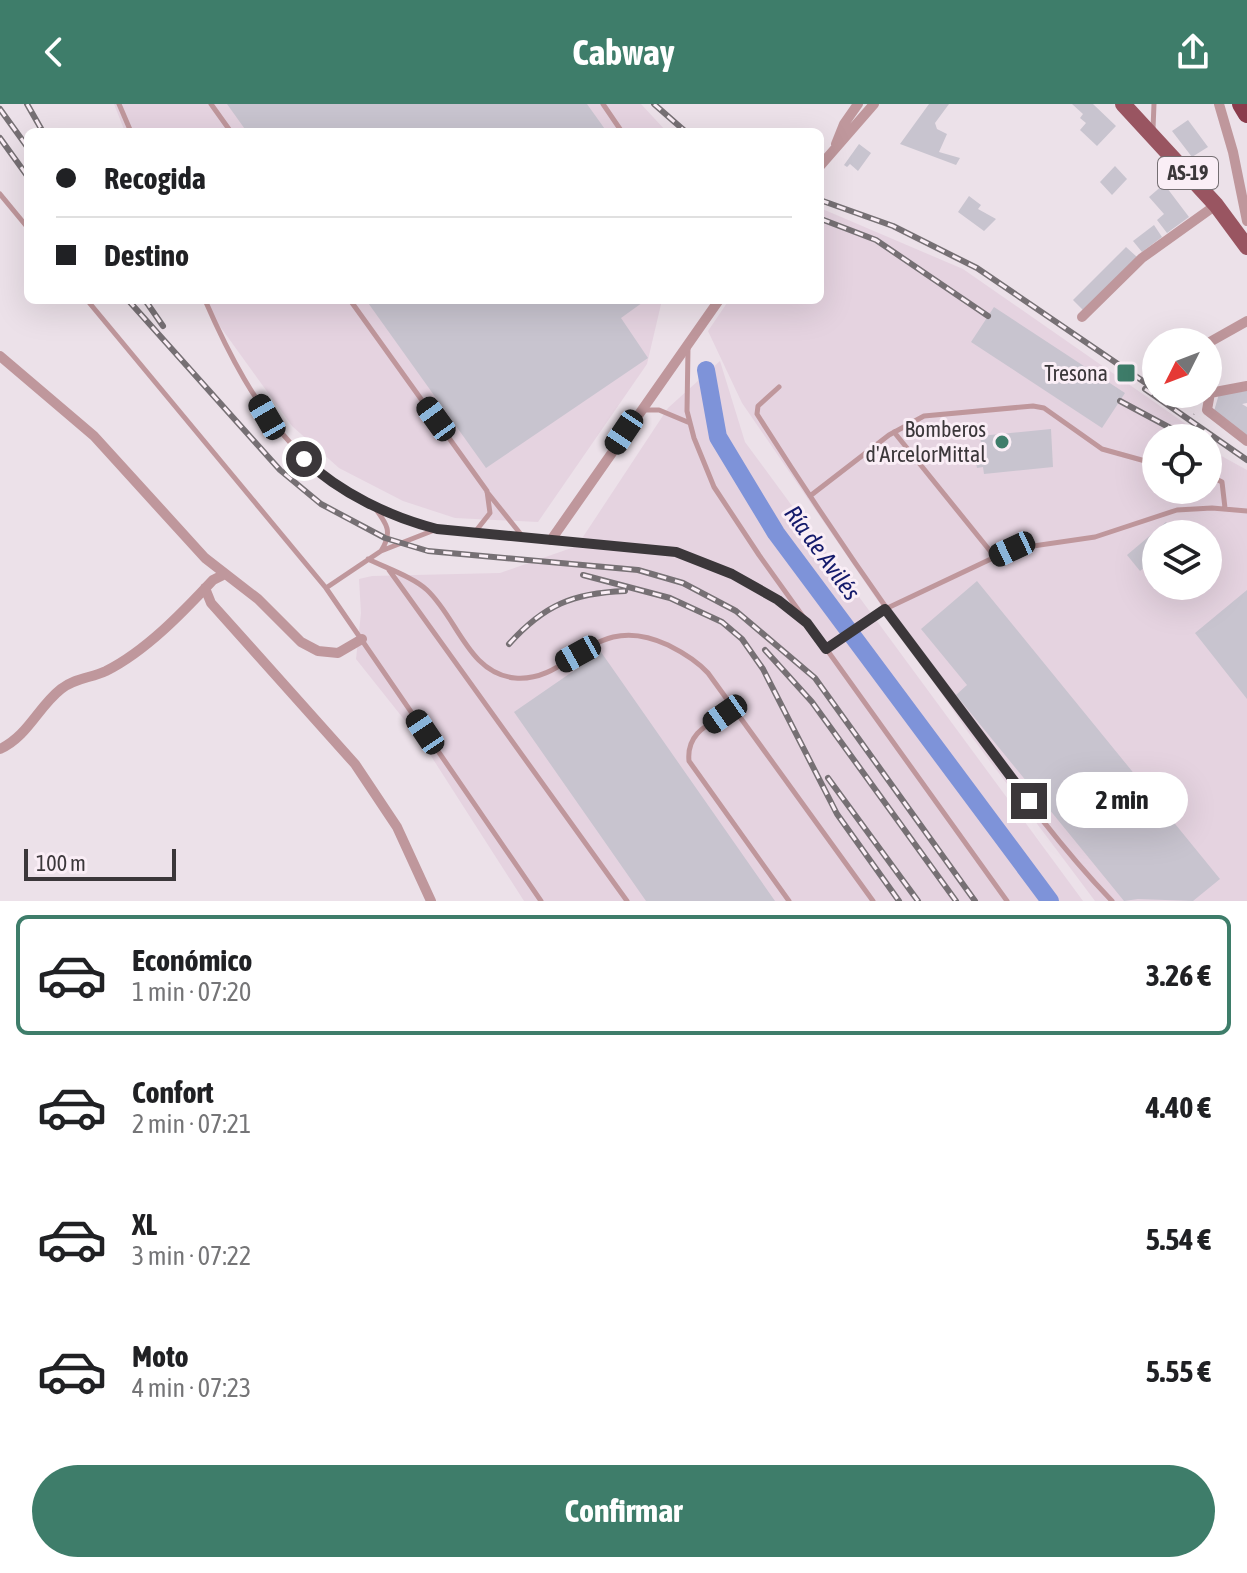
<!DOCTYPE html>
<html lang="es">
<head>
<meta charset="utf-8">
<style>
  :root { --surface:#fff; --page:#f2f2f2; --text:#202124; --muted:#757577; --line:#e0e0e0; --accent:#3e7d6a }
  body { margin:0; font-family:"Asap Condensed",sans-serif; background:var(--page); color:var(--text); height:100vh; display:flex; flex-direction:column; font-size:30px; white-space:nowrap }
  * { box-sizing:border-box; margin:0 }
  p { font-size:26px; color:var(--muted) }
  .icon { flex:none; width:44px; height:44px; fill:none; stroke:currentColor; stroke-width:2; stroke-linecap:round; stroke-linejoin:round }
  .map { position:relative; height:797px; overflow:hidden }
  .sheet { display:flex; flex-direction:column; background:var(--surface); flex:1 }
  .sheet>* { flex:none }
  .banner { position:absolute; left:24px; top:24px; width:800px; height:176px; border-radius:12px; box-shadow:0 8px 32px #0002; display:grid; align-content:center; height:176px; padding:0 32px; background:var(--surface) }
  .needle { width:52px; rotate:228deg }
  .buttons { position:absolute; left:1142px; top:224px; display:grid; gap:16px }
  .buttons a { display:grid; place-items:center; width:80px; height:80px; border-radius:50%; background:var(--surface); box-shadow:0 8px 32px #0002; font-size:40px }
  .scale { position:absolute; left:24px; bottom:20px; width:152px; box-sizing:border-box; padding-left:8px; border:4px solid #3b373a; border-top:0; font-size:22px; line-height:28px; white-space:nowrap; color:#3b373a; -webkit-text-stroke:6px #faeef6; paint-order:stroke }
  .end { position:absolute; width:36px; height:36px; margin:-18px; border:10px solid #3b373a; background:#fff; box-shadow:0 0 0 4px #fff }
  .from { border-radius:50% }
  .bubble { position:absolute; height:56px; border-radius:28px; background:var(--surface); box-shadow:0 8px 32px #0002; font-size:26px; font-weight:700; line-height:56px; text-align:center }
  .car { position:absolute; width:24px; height:48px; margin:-24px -12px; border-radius:10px; box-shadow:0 0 6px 2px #0007; background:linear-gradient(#222 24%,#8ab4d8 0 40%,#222 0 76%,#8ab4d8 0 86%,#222 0) }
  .banner b { display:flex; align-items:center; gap:28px; height:76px; font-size:30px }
  .banner b+b { border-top:2px solid var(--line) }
  .banner i { width:20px; height:20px; background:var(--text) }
  ul { padding:14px 0 0; list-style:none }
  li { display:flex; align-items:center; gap:24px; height:120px; margin:0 16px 12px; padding:0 16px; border:4px solid transparent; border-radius:12px }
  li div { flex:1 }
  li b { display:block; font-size:30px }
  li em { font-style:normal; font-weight:700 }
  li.active { border-color:var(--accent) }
  li>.icon { width:72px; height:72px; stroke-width:1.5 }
  .action { display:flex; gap:16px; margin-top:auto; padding:16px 32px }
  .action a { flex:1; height:92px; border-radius:48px; background:var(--accent); color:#fff; font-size:32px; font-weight:700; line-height:92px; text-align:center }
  header { display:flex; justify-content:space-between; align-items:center; height:104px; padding:0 32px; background:var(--accent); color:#fff; font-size:36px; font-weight:700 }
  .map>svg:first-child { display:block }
  .built { fill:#e5d3e0; fill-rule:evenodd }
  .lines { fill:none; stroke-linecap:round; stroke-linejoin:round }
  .river { stroke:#7e93d9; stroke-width:18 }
  .building { fill:#c8c4cf }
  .path { stroke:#9d959b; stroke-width:2; stroke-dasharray:4 4; stroke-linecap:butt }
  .lane { stroke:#bf979c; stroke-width:5 }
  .street { stroke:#bf979c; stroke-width:10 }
  .primary { stroke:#995561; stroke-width:16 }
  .highway { stroke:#8a3c4c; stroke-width:18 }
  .rail-casing { stroke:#767074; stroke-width:6 }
  .rail { stroke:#faeef6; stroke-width:3; stroke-dasharray:9; stroke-linecap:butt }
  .route { stroke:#3b373a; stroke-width:10 }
  .poi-dot { fill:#3e7d6a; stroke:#faeef6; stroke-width:3 }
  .labels { text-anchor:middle; stroke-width:6; stroke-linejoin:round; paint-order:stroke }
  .shield { fill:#faeef6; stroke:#746e72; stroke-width:2 }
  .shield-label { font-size:20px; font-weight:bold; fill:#3b373a }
  .poi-label { font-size:22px; fill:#3b373a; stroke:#faeef6; text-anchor:end }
  .water-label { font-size:24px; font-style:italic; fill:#141a6b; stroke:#faeef6 }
</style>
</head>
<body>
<header><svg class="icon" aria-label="back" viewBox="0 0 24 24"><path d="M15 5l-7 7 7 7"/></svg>Cabway<svg class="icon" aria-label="share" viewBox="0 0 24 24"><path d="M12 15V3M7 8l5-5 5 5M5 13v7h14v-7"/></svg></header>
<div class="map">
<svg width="1247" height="797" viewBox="0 0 1247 797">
  <rect width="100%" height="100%" fill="#ece1e9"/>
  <path class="built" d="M114 0H641L667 28H125Z
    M820 104 963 165 1206 334H1156V386H1208V335L1218 342 1216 349 1247 366V797H1095L968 628 742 299 708 227 729 196H820ZM1156 430H1208V482H1156Z
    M201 196H662L647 260 538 418 455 414 403 397 339 364 292 322Z
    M720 257 745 338 1083 797H524L422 638 356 555 361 509 359 475 372 472 500 469 577 442 668 304Z"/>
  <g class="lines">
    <path class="river" d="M706 266 718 333 776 429 1050 797"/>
  </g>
  <path class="building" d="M227 0H587L607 28H247Z
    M929 0H949L935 19 937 25 947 30 939 48 960 54 956 61 900 40Z
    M1072 0H1093L1116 22 1097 42 1080 26 1086 19 1080 14 1083 10Z
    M1188 16 1208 43 1192 53 1172 27Z
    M859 40 871 49 858 67 850 60 847 63 844 61Z
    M1115 62 1127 75 1112 91 1100 78Z
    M1164 80 1189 113 1167 129 1157 116 1164 110 1149 93Z
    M969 92 981 101 978 105 996 115 984 127 958 108Z
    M1154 121 1162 133 1142 148 1133 137Z
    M1126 143 1137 153 1083 206 1073 196Z
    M366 196H646L621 214 648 254 486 364Z
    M994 203 1125 289 1102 324 971 238Z
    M1247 286V299L1242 300 1247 303V332L1214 307 1219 290Z
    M1051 325 1053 363 984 370 983 363 977 364 975 353 983 352 980 332Z
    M1166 418 1176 430H1156V454L1140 467 1127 451Z
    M977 477 1220 775 1193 797 1138 795 1124 797 956 591 967 581 921 525Z
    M1247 486V595L1195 529Z
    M601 548 775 797H646L514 608Z"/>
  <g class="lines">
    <path class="path" d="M1144 270 1147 266 1156 268
      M1146 271 1156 276
      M1189 317 1194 310"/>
    <path class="lane" d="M119 0 131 28
      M211 0 231 28
      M603 0 622 28
      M1153 25 1154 0
      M0 90 28 124
      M87 196 326 484 541 797
      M205 196C254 309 311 393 437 425
      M350 196 487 387 490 409 475 428
      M688 244 687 307 694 334 714 383 759 451 1007 797
      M779 283 758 302 757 310C824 416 896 520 971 621 1015 681 1060 743 1112 797
      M642 306H659L690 319
      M894 328 995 453
      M1208 371 1222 378 1225 404
      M487 388 523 433
      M810 392 889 331 924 312 1033 302 1044 304 1102 345 1156 360
      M375 404C387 420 393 428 381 447
      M368 455C386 464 413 473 427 486 458 515 468 569 515 574 572 579 592 505 668 541 682 548 697 557 708 569L873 797
      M389 466 627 797
      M326 484 381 447 437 425 676 448 732 470 778 496 803 515
      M826 545 879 508 1012 445 1095 433 1177 406 1212 404 1247 407
      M734 604C712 619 686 627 689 657L789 797"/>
    <path class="street" d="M1219 0 1233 48 1247 117
      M836 40 844 20 858 0
      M820 62 874 0
      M1082 213 1142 154 1216 101
      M1208 239 1247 217
      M0 252 94 332 205 454 258 495 301 538 318 547 338 549 362 535
      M1247 282 1210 289 1207 306 1247 337
      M551 436 719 196
      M205 484 211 499 355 660 397 723 431 797
      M0 645C28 632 38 603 61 585 75 574 91 574 106 567 146 547 183 508 213 476L225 470"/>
    <path class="primary" d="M1123 0 1216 101 1247 143"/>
    <path class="highway" d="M1241 0 1247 10"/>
    <g class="rail-casing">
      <path id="rail" d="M27 0 43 28
        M654 0 686 28
        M0 5 28 44
        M0 34 28 73
        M820 96 893 122 977 164 1156 286
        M821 115 876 136 988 212
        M128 196 280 366 321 400 385 434 428 447 638 466 683 479 736 507 815 574 975 797
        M145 196 163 222
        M1145 285 1247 356
        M1120 297 1189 334
        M583 471 670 494 722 518 742 535 763 565 837 710 899 797
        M509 540C544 501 573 489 625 487
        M765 546 812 598 956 797
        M828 674 918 797"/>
    </g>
    <use href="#rail" class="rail"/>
  </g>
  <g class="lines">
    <path class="route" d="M304 355C340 389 390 413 437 425L676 448 732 470 778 496 807 519 826 545 885 505 1029 697"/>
  </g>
  <g class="poi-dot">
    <rect x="1116" y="259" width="20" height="20" rx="4"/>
    <circle cx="1002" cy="338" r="8"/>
  </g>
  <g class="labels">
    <rect class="shield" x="1158" y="53" width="60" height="32" rx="6"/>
    <g class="shield-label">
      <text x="1188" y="76">AS-19</text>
    </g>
    <g class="poi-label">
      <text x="1108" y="277">Tresona</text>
      <text x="986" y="333">Bomberos<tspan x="986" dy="25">d'ArcelorMittal</tspan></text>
    </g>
    <g class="water-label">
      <text transform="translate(822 449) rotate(54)" y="8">Ría de Avilés</text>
    </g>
  </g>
</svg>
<div class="buttons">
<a><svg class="needle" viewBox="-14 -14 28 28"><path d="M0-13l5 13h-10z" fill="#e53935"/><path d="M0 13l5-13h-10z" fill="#757577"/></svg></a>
<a><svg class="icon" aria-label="locate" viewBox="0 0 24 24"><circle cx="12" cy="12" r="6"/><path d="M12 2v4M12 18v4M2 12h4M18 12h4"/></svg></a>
<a><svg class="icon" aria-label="layers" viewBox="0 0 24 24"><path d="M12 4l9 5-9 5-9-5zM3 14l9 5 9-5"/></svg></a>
</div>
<div class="scale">100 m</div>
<i class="end from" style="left:304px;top:355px"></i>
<i class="end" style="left:1029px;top:697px"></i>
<div class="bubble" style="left:1056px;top:668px;width:132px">2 min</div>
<i class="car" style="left:267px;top:313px;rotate:330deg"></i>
<i class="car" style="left:436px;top:315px;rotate:324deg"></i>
<i class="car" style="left:624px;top:328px;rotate:214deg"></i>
<i class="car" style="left:1012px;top:445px;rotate:245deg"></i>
<i class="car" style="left:578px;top:550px;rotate:241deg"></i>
<i class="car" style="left:725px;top:610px;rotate:235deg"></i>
<i class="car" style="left:425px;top:628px;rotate:326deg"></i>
<div class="banner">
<b><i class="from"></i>Recogida</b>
<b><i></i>Destino</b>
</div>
</div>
<section class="sheet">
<ul>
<li class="active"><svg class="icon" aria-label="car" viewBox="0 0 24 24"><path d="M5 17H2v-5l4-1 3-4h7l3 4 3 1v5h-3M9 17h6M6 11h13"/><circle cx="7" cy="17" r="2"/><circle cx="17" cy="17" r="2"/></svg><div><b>Económico</b><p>1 min · 07:20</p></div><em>3.26 €</em></li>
<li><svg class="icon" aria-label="car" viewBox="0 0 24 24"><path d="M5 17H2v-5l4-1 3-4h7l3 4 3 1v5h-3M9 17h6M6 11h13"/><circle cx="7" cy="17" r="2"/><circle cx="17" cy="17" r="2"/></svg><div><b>Confort</b><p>2 min · 07:21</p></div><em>4.40 €</em></li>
<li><svg class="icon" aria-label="car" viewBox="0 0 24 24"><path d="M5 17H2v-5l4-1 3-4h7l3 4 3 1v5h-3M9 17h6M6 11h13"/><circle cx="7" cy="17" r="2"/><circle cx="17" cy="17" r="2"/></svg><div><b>XL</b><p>3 min · 07:22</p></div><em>5.54 €</em></li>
<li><svg class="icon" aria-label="car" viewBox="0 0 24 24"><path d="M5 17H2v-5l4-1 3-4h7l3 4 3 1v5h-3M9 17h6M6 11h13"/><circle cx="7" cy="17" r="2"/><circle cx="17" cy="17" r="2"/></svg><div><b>Moto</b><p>4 min · 07:23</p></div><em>5.55 €</em></li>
</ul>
<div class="action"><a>Confirmar</a></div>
</section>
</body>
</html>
